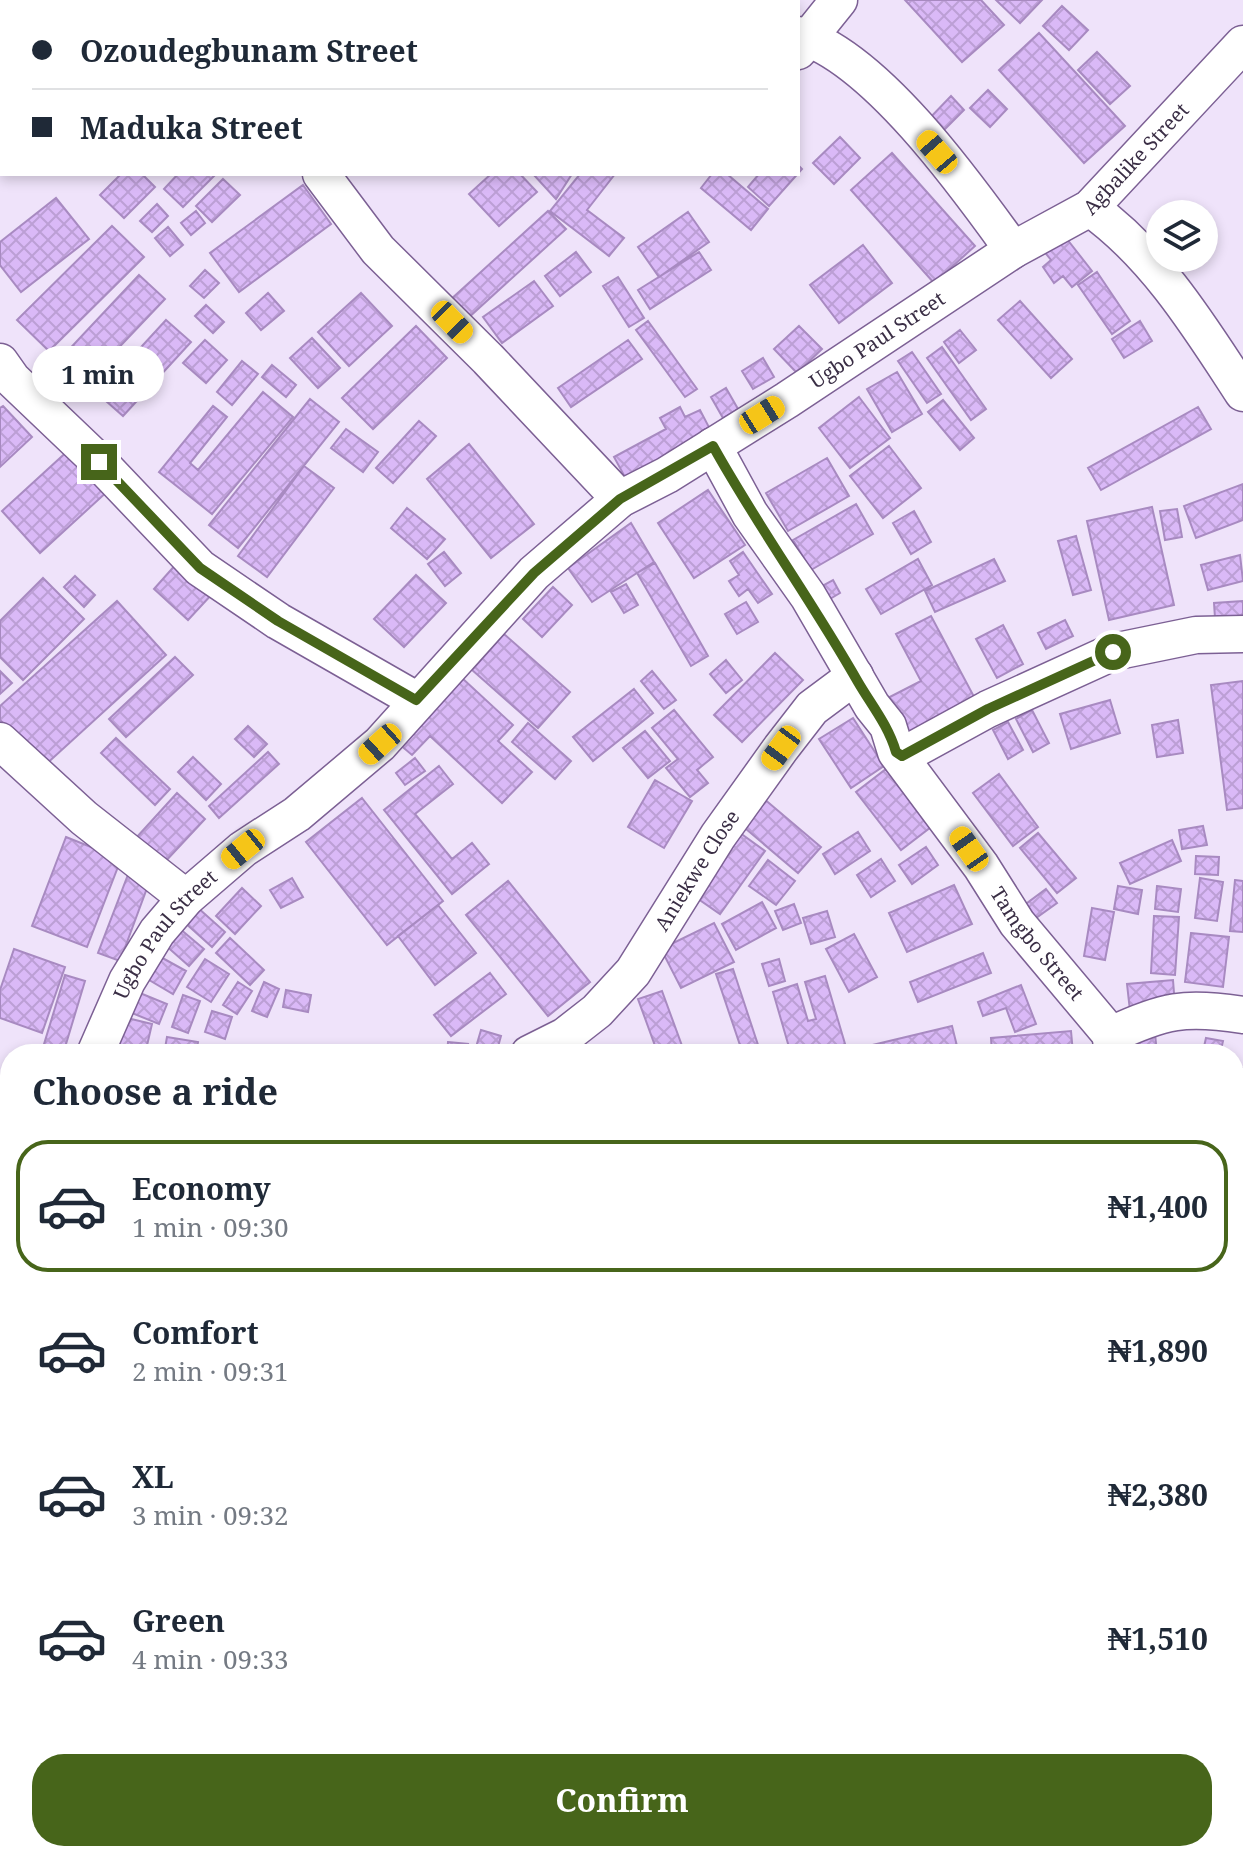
<!DOCTYPE html>
<html lang="en">
<head>
<meta charset="utf-8">
<style>
  :root { --surface:#fff; --page:#f2f2f3; --text:#1f2937; --muted:#747a83; --line:#e0e1e3; --accent:#47651a }
  body { margin:0; font-family:"Noto Serif",serif; background:var(--page); color:var(--text); height:100vh; display:flex; flex-direction:column; font-size:30px; white-space:nowrap }
  * { box-sizing:border-box; margin:0 }
  p { font-size:26px; color:var(--muted) }
  .icon { flex:none; width:44px; height:44px; fill:none; stroke:currentColor; stroke-width:2; stroke-linecap:round; stroke-linejoin:round }
  .map { position:relative; flex:1; overflow:hidden }
  .details { position:absolute; left:0px; top:1044px; width:1244px; height:818px; display:flex; flex-direction:column; background:var(--surface); border-radius:32px 32px 0 0; box-shadow:0 4px 12px #0003 }
  .details>* { flex:none }
  .top-card { position:absolute; left:0px; top:0px; width:800px; height:176px; box-shadow:0 4px 12px #0003; display:grid; align-content:center; height:176px; padding:0 32px; background:var(--surface) }
  .tools { position:absolute; left:1146px; top:200px; display:grid; gap:16px }
  .tools a { display:grid; place-items:center; width:72px; height:72px; border-radius:50%; background:var(--surface); box-shadow:0 4px 12px #0003; font-size:40px }
  .end { position:absolute; width:36px; height:36px; margin:-18px; border:10px solid #47651a; background:#fff; box-shadow:0 0 0 4px #fff }
  .from { border-radius:50% }
  .bubble { position:absolute; height:56px; border-radius:28px; background:var(--surface); box-shadow:0 4px 12px #0003; font-size:26px; font-weight:700; line-height:56px; text-align:center }
  .car { position:absolute; width:24px; height:48px; margin:-24px -12px; border-radius:10px; box-shadow:0 0 6px 2px #0007; background:linear-gradient(#f5c518 24%,#345 0 40%,#f5c518 0 76%,#345 0 86%,#f5c518 0) }
  .top-card b { display:flex; align-items:center; gap:28px; height:76px; font-size:30px }
  .top-card b+b { border-top:2px solid var(--line) }
  .top-card i { width:20px; height:20px; background:var(--text) }
  ul { padding:0; list-style:none }
  li { display:flex; align-items:center; gap:24px; height:132px; margin:0 16px 12px; padding:0 16px; border:4px solid transparent; border-radius:32px }
  li div { flex:1 }
  li b { display:block; font-size:30px }
  li em { font-style:normal; font-weight:700 }
  li.active { border-color:var(--accent) }
  li>.icon { width:72px; height:72px; stroke-width:1.5 }
  h2 { padding:0 32px; font-size:36px; line-height:96px }
  .cta { display:flex; gap:16px; margin-top:auto; padding:16px 32px }
  .cta a { flex:1; height:92px; border-radius:32px; background:var(--accent); color:#fff; font-size:32px; font-weight:700; line-height:92px; text-align:center }
  .map>svg:first-child { display:block }
  .building { fill:url(#building-cross-hatch); stroke:#a88ac1; stroke-width:2 }
  .lines { fill:none; stroke-linecap:round; stroke-linejoin:round }
  .minor-casing { stroke:#7c6094; stroke-width:39 }
  .secondary-casing { stroke:#7c6094; stroke-width:47 }
  .minor { stroke:#fff; stroke-width:36 }
  .secondary { stroke:#fff; stroke-width:44 }
  .route { stroke:#47651a; stroke-width:10 }
  .labels { text-anchor:middle; stroke-width:8; stroke-linejoin:round; paint-order:stroke }
  .street-label { font-size:20px; fill:#3a2e45; stroke:#efe3fa }
</style>
</head>
<body>
<div class="map">
<svg width="1243" height="1861" viewBox="0 0 1243 1861">
  <defs>
    <pattern id="building-cross-hatch" width="8" height="8" patternUnits="userSpaceOnUse" patternTransform="scale(2)"><rect width="8" height="8" fill="#dab9f7"/><path d="M0 0l8 8M0 8l8-8" fill="none" stroke="#bc9fd5"/></pattern>
  </defs>
  <rect width="100%" height="100%" fill="#efe3fa"/>
  <path class="building" d="M308 0H400L398 2Z
    M467 0H534L465 2Z
    M905 0H981L1004 25 962 62Z
    M996 0H1042L1020 23Z
    M1062 6 1088 30 1069 50 1043 26Z
    M1039 33 1125 126 1084 163 999 70Z
    M1097 52 1130 86 1110 104 1078 70Z
    M988 90 1007 109 990 127 970 108Z
    M951 96 964 110 939 135 926 122Z
    M840 137 860 158 834 184 813 163Z
    M892 153 975 246 934 283 851 190Z
    M798 165 802 169 769 206 748 187 759 174H798Z
    M121 174H142L155 187 124 218 100 195Z
    M178 174H216L183 207 164 189Z
    M491 174H520L537 192 499 226 469 194Z
    M533 174H572L556 199Z
    M580 174H615L587 210 624 238 609 256 550 211Z
    M712 174H727L768 209 751 230 701 188Z
    M223 179 240 195 212 222 196 206Z
    M303 185 331 224 239 292 210 253Z
    M56 198 89 239 21 292 0 265V242Z
    M157 204 168 216 152 232 140 221Z
    M196 211 205 223 191 235 181 223Z
    M548 211 566 229 467 319 450 300Z
    M688 212 709 242 659 277 638 247Z
    M112 226 144 257 49 351 17 320Z
    M168 227 183 245 170 256 155 238Z
    M1063 234 1092 271 1072 287 1063 276 1054 283 1043 267 1051 260 1043 250Z
    M863 245 892 283 839 323 810 285Z
    M576 252 591 272 560 296 545 276Z
    M699 252 711 270 650 309 638 290Z
    M205 270 219 283 204 298 190 286Z
    M1097 272 1130 321 1112 334 1078 285Z
    M139 275 165 299 87 381 62 357Z
    M618 277 644 318 629 327 603 286Z
    M534 281 553 306 502 343 483 317Z
    M268 293 284 311 261 330 246 313Z
    M361 293 392 326 349 366 318 332Z
    M1020 301 1072 359 1051 378 998 320Z
    M206 305 224 322 213 333 195 316Z
    M166 320 191 342 123 416 98 394Z
    M648 321 697 389 685 397 636 330Z
    M1140 321 1152 341 1124 358 1112 339Z
    M416 326 447 358 373 429 342 398Z
    M799 326 822 349 797 373 774 349Z
    M960 330 976 350 959 363 944 342Z
    M312 338 340 368 318 388 290 358Z
    M205 340 227 360 206 383 183 363Z
    M628 340 642 359 571 407 558 388Z
    M942 347 986 409 971 420 927 358Z
    M912 352 941 394 927 403 898 361Z
    M763 358 774 377 753 389 742 371Z
    M242 361 258 374 232 405 217 392Z
    M272 365 296 385 286 397 262 377Z
    M897 372 922 414 892 432 867 389Z
    M726 388 738 409 723 418 711 397Z
    M263 392 293 417 212 514 159 472 213 406 227 417 190 463 198 470Z
    M859 397 890 438 850 468 819 428Z
    M310 399 339 422 238 548 209 525Z
    M943 400 974 438 960 450 928 412Z
    M3 406 32 437 0 467V408Z
    M680 407 685 417 700 410 712 433 626 479 614 457 666 429 660 418Z
    M1198 407 1211 429 1101 490 1088 468Z
    M419 421 436 436 393 483 376 468Z
    M346 429 378 452 363 472 331 448Z
    M469 444 534 524 491 558 427 479Z
    M889 446 921 488 883 518 850 476Z
    M71 448 110 489 40 553 2 511Z
    M827 458 849 496 788 531 766 493Z
    M304 466 334 488 267 577 238 556Z
    M1243 484V520L1196 538 1184 506Z
    M708 490 745 545 694 578 658 523Z
    M856 504 873 534 811 570 793 540Z
    M1152 507 1174 605 1109 620 1087 521Z
    M407 508 445 539 427 559 391 528Z
    M1177 509 1182 537 1165 540 1160 511Z
    M914 511 931 542 911 554 893 523Z
    M631 523 654 562 592 602 568 568Z
    M1076 536 1091 590 1073 595 1058 541Z
    M444 552 461 573 445 586 428 564Z
    M743 552 772 594 758 603 748 589 739 596 729 581 739 575 730 561Z
    M1240 555 1243 581 1208 590 1201 565Z
    M918 559 932 585 881 614 866 589Z
    M994 559 1005 581 935 612 925 591Z
    M178 562 213 593 188 620 154 589Z
    M655 563 708 656 691 666 637 573Z
    M416 575 446 603 404 647 374 619Z
    M75 576 95 595 84 607 64 587Z
    M43 578 84 619 23 680 0 657V621Z
    M833 580 840 593 830 599 822 586Z
    M626 584 638 605 624 613 611 592Z
    M553 587 572 605 542 637 523 619Z
    M117 601 166 655 43 767 0 720V706Z
    M1243 601V631L1216 633 1214 603Z
    M746 602 758 622 737 634 725 614Z
    M931 616 980 708 904 747 880 702 921 681 896 634Z
    M1065 620 1073 636 1046 649 1038 633Z
    M1003 625 1023 664 997 678 976 639Z
    M504 634 570 692 538 728 472 670Z
    M775 653 803 680 742 742 714 715Z
    M175 657 193 675 126 737 109 719Z
    M726 660 742 680 726 693 710 674Z
    M0 671 12 683 0 694Z
    M652 671 676 700 664 709 641 681Z
    M462 678 513 725 498 741 532 772 502 803 430 736 412 755 399 744Z
    M1243 681V808L1227 810 1211 685Z
    M634 689 653 713 593 761 573 737Z
    M1110 700 1120 733 1071 749 1060 714Z
    M674 710 713 757 697 770 708 783 690 797 666 768 678 759 652 728Z
    M1032 710 1049 743 1033 752 1016 719Z
    M853 718 884 766 851 788 819 739Z
    M1178 720 1183 753 1157 757 1152 725Z
    M1008 722 1023 750 1008 759 993 730Z
    M528 723 571 761 555 779 512 742Z
    M248 726 267 744 254 757 235 739Z
    M645 731 670 761 648 778 623 748Z
    M116 738 170 789 155 805 101 753Z
    M268 752 279 764 219 818 209 806Z
    M193 757 221 784 206 800 178 772Z
    M415 758 425 771 405 785 396 773Z
    M439 766 453 784 415 814 452 859 472 843 489 864 452 894 384 810Z
    M886 769 931 827 901 850 856 792Z
    M999 774 1038 827 1013 846 973 793Z
    M655 780 692 801 664 848 628 827Z
    M177 793 205 819 163 864 136 838Z
    M362 798 443 901 387 945 306 842Z
    M763 798 821 847 798 873 740 824Z
    M1203 826 1207 845 1182 849 1179 830Z
    M736 830 765 851 720 914 691 894Z
    M858 832 870 851 835 874 823 854Z
    M1038 833 1076 878 1057 893 1020 848Z
    M66 837 121 859 87 947 32 926Z
    M1172 840 1181 861 1130 884 1120 863Z
    M926 847 938 865 912 884 899 865Z
    M1196 856 1219 857 1218 875 1195 874Z
    M881 859 895 881 871 897 857 875Z
    M768 860 795 881 776 905 749 886Z
    M129 872 150 880 120 961 98 953Z
    M292 878 303 897 281 908 270 890Z
    M1200 878 1223 882 1217 921 1195 918Z
    M1235 880 1243 881V932L1230 931Z
    M508 881 590 982 548 1016 466 915Z
    M954 885 972 924 907 952 889 913Z
    M1118 886 1142 890 1138 914 1114 909Z
    M1157 886 1181 889 1178 912 1155 909Z
    M242 888 261 906 235 934 216 916Z
    M1046 889 1057 903 1029 923 1019 909Z
    M762 902 776 928 736 950 722 924Z
    M794 904 801 923 783 930 775 911Z
    M438 905 476 953 435 985 398 936Z
    M197 907 225 932 212 947 184 922Z
    M1092 908 1114 912 1105 960 1084 956Z
    M827 911 835 937 811 944 803 918Z
    M1154 916 1179 917 1175 975 1151 973Z
    M714 923 734 962 681 988 661 949Z
    M179 928 204 949 189 966 164 944Z
    M1191 933 1229 937 1223 987 1185 982Z
    M854 934 877 977 849 992 826 949Z
    M230 938 264 970 250 985 216 953Z
    M14 949 65 967 42 1033 0 1018V990Z
    M983 953 991 973 918 1002 910 982Z
    M157 955 186 971 173 994 144 977Z
    M205 959 229 974 211 1002 187 987Z
    M779 959 785 981 769 986 762 964Z
    M733 969 761 1054H743L716 974Z
    M490 973 506 994 451 1036 434 1015Z
    M65 975 85 981 63 1054H41Z
    M825 976 848 1054H791L773 992 797 984 808 1021 816 1019 805 982Z
    M1173 980 1175 1006 1130 1011 1127 984Z
    M238 982 252 991 237 1014 223 1005Z
    M264 982 279 989 267 1017 252 1011Z
    M1021 985 1036 1024 1015 1032 1006 1008 983 1016 978 1002Z
    M286 990 311 995 308 1012 283 1007Z
    M135 991 167 1004 159 1024 127 1011Z
    M662 991 685 1054H658L638 999Z
    M183 995 200 1001 188 1033 172 1027Z
    M212 1011 232 1017 225 1039 205 1032Z
    M119 1016 152 1024 145 1054H110Z
    M952 1026 959 1054H866L864 1047Z
    M481 1030 501 1036 496 1054H474Z
    M1071 1031 1073 1053 992 1054 991 1038Z
    M1155 1033 1157 1054H1122L1119 1036Z
    M167 1037 198 1042 196 1054H164Z
    M1206 1038 1223 1041 1220 1054 1203 1051Z
    M448 1042 468 1044 466 1054H447Z
    M226 1047 247 1049 246 1054H225Z
    M1234 1068H1243V1084H1234Z
    M1234 1089H1243V1108H1234Z
    M1243 1179V1197L1234 1198V1180Z
    M1234 1239 1241 1241 1234 1271Z
    M1234 1287 1243 1289V1335L1234 1333Z
    M1234 1424 1243 1428 1242 1475 1234 1471Z
    M3 1730 10 1731V1792L0 1790Z
    M1243 1805V1834L1234 1827V1815Z
    M0 1824H10V1852H70V1861H0Z
    M84 1852H110V1861H85Z
    M242 1852H315V1861H242Z
    M351 1852H404V1861H351Z
    M919 1852H950L952 1861H920Z
    M1032 1852H1081L1093 1858 1050 1861Z"/>
  <g class="lines">
    <g class="minor-casing">
      <g id="minor">
        <path d="M736 0 738 2"/>
        <path d="M180 2 182 0"/>
        <path d="M798 35C875 57 967 186 1013 250"/>
        <path d="M798 51 839 0"/>
        <path d="M0 85 2 87"/>
        <path d="M0 151 2 150"/>
        <path d="M321 174 378 250 488 359 620 499"/>
        <path d="M1090 208C1155 254 1200 327 1243 393"/>
        <path d="M0 362 12 379 99 462 200 568 278 621 416 700"/>
        <path id="s1" d="M713 446 750 514 808 596 872 706 888 726 896 752 981 866 1017 923 1111 1035"/>
        <path d="M0 741 84 818 186 898"/>
        <path d="M902 756 988 709 1113 652 1196 635 1243 634"/>
        <path id="s2" d="M95 1054 127 981 157 932 186 898 243 849 297 814 380 744 534 573 620 499 667 475 787 400 1013 250 1090 208 1243 44"/>
        <path id="s3" d="M529 1054 565 1036 597 1011 633 972 718 836 781 748 812 708 855 676"/>
        <path d="M1112 1054 1111 1035C1164 1010 1185 1006 1243 1015"/>
        <path d="M0 1602 10 1603"/>
        <path d="M981 1852V1861"/>
        <path d="M1206 1852 1215 1861"/>
      </g>
    </g>
    <g class="secondary-casing">
      <path id="secondary" d="M0 1250 10 1251
        M1234 1369 1243 1372"/>
    </g>
    <use href="#minor" class="minor"/>
    <use href="#secondary" class="secondary"/>
  </g>
  <g class="lines">
    <path class="route" d="M99 462 200 568 278 621 416 700 534 573 620 499 713 446C758 527 812 601 858 682 872 706 888 725 896 752L902 756 988 709 1113 652"/>
  </g>
  <g class="labels">
    <g class="street-label">
      <text dy="7" stroke="none"><textPath href="#s2" startOffset="1394">Agbalike Street</textPath></text>
      <text dy="7" stroke="none"><textPath href="#s2" startOffset="1076">Ugbo Paul Street</textPath></text>
      <text dy="7" stroke="none"><textPath href="#s3" startOffset="254">Aniekwe Close</textPath></text>
      <text dy="7" stroke="none"><textPath href="#s2" startOffset="140">Ugbo Paul Street</textPath></text>
      <text dy="7" stroke="none"><textPath href="#s1" startOffset="596">Tamgbo Street</textPath></text>
    </g>
  </g>
</svg>
<div class="tools">
<a><svg class="icon" aria-label="layers" viewBox="0 0 24 24"><path d="M12 4l9 5-9 5-9-5zM3 14l9 5 9-5"/></svg></a>
</div>
<i class="end from" style="left:1113px;top:652px"></i>
<i class="end" style="left:99px;top:462px"></i>
<div class="bubble" style="left:32px;top:346px;width:132px">1 min</div>
<i class="car" style="left:937px;top:152px;rotate:319deg"></i>
<i class="car" style="left:452px;top:322px;rotate:136deg"></i>
<i class="car" style="left:762px;top:415px;rotate:58deg"></i>
<i class="car" style="left:380px;top:744px;rotate:228deg"></i>
<i class="car" style="left:781px;top:748px;rotate:216deg"></i>
<i class="car" style="left:243px;top:849px;rotate:231deg"></i>
<i class="car" style="left:969px;top:849px;rotate:325deg"></i>
<div class="top-card">
<b><i class="from"></i>Ozoudegbunam Street</b>
<b><i></i>Maduka Street</b>
</div>
<section class="details">
<h2>Choose a ride</h2>
<ul>
<li class="active"><svg class="icon" aria-label="car" viewBox="0 0 24 24"><path d="M5 17H2v-5l4-1 3-4h7l3 4 3 1v5h-3M9 17h6M6 11h13"/><circle cx="7" cy="17" r="2"/><circle cx="17" cy="17" r="2"/></svg><div><b>Economy</b><p>1 min · 09:30</p></div><em>₦1,400</em></li>
<li><svg class="icon" aria-label="car" viewBox="0 0 24 24"><path d="M5 17H2v-5l4-1 3-4h7l3 4 3 1v5h-3M9 17h6M6 11h13"/><circle cx="7" cy="17" r="2"/><circle cx="17" cy="17" r="2"/></svg><div><b>Comfort</b><p>2 min · 09:31</p></div><em>₦1,890</em></li>
<li><svg class="icon" aria-label="car" viewBox="0 0 24 24"><path d="M5 17H2v-5l4-1 3-4h7l3 4 3 1v5h-3M9 17h6M6 11h13"/><circle cx="7" cy="17" r="2"/><circle cx="17" cy="17" r="2"/></svg><div><b>XL</b><p>3 min · 09:32</p></div><em>₦2,380</em></li>
<li><svg class="icon" aria-label="car" viewBox="0 0 24 24"><path d="M5 17H2v-5l4-1 3-4h7l3 4 3 1v5h-3M9 17h6M6 11h13"/><circle cx="7" cy="17" r="2"/><circle cx="17" cy="17" r="2"/></svg><div><b>Green</b><p>4 min · 09:33</p></div><em>₦1,510</em></li>
</ul>
<div class="cta"><a>Confirm</a></div>
</section>
</div>
</body>
</html>
